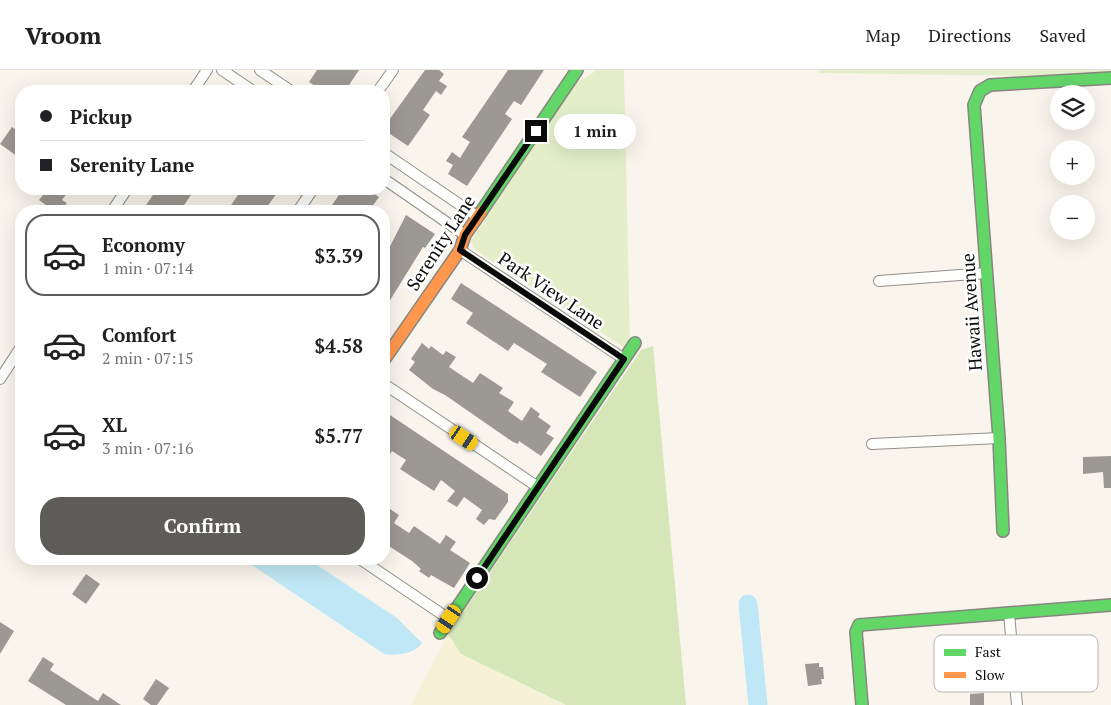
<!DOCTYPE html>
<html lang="en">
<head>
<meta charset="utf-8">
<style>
  :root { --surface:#fff; --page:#f6f6f6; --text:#202124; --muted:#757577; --line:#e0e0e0; --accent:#5e5c59 }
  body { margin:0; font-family:"PT Serif",serif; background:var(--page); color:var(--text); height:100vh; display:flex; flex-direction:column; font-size:19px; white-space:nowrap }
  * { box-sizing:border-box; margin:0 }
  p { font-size:16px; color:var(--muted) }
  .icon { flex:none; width:28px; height:28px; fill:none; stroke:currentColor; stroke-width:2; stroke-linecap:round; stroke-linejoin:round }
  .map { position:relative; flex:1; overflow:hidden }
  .drawer { position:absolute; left:15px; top:135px; width:375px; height:360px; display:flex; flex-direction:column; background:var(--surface); border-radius:20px; box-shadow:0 5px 20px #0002 }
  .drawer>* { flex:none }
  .top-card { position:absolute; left:15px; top:15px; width:375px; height:110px; border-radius:20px; box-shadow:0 5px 20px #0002; display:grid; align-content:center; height:110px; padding:0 25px; background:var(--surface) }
  .tools { position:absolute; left:1050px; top:15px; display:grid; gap:10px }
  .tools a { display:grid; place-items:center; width:45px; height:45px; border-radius:50%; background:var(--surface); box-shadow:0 5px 20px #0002; font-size:25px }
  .end { position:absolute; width:22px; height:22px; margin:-11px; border:6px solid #0a0a0a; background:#fff; box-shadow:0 0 0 2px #fff }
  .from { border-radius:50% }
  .bubble { position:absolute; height:35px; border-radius:18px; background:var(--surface); box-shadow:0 5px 20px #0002; font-size:16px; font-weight:700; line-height:35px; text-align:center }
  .car { position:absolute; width:15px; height:30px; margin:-15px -8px; border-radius:6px; box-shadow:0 0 4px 1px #0007; background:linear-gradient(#f5c518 24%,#345 0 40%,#f5c518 0 76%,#345 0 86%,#f5c518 0) }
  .top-card b { display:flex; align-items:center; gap:18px; height:48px; font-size:19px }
  .top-card b+b { border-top:1px solid var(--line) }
  .top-card i { width:12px; height:12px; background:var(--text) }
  ul { padding:9px 0 0; list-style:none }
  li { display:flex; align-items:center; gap:15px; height:82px; margin:0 10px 8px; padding:0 15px; border:2px solid transparent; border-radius:20px }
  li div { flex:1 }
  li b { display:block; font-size:19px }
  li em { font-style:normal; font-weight:700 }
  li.selected { border-color:var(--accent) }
  li>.icon { width:45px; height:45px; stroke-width:1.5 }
  .button { display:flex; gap:10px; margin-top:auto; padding:10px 25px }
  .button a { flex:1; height:58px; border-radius:20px; background:var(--accent); color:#fff; font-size:20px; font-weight:700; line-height:58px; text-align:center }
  header { display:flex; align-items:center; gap:30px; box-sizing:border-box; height:70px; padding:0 25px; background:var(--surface); border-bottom:1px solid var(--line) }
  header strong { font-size:24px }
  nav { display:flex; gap:28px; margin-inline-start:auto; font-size:18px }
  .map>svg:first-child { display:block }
  .farmland { fill:#f7f1d7 }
  .green { fill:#e4efca }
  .forest { fill:#d5e7b8 }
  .water { fill:#c0e7f5 }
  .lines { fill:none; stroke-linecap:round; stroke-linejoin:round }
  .river { stroke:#c0e7f5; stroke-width:19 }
  .building { fill:#9c9893 }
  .street-casing { stroke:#92908c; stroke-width:12 }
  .fast-casing { stroke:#888682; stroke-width:14 }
  .slow-casing { stroke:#888682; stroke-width:14 }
  .street { stroke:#fefefc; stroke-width:10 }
  .fast { stroke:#63d668; stroke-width:11 }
  .slow { stroke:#ff974d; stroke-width:11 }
  .route { stroke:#0a0a0a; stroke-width:6 }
  .labels { text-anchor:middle; stroke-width:5; stroke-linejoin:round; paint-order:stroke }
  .street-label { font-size:18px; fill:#0a0a0a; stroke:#fff }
  .key { fill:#fff; stroke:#b6b6b6; stroke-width:1 }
  .key-label { font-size:14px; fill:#0a0a0a }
</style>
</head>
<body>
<header>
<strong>Vroom</strong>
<nav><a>Map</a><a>Directions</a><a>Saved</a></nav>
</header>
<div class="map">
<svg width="1111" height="635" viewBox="0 0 1111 635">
  <rect width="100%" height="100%" fill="#f9f5ec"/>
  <path class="farmland" d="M448 564 461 584 566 635H411Z"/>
  <path class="green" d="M596 0H624L630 272 625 278 475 180 471 171 574 14C581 8 590 7 596 0Z
    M820 0H1111V7L818 3Z"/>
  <path class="forest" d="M653 276 686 635H566L461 584 448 564 641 280Z"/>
  <path class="water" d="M243 489H308L397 548 422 573C415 584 396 586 384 584Z"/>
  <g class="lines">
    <path class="river" d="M748 534 758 635"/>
  </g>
  <path class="building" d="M317 0H359L345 21H323L309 12Z
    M425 0H439L444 4 439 11 447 16 441 25 436 21 423 40 430 45 408 76 384 60V57Z
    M508 0H544L521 35 514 31 505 44 512 49 467 116 448 104 453 95 446 91 452 82 460 88 470 72 462 67Z
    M12 57 21 63V89L0 74Z
    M48 119H70L62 130 67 133 61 141H54L39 130Z
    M157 119H195L180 141H156L146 135Z
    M242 119H280L264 141H227Z
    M343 119H367L379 127 369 141H328Z
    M406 145 435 164 425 178 423 177 384 240V188Z
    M461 213 597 302 580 327 541 302 547 294 514 273 508 281 466 253 473 243 451 229Z
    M422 273 429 279 431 276 443 285 446 281 456 287 449 297 473 313 480 303 503 318 499 323 514 332 508 341 522 351 531 337 540 344 538 347 551 356 546 363 554 368 541 386 519 371 518 374 513 372 445 325 433 319 409 300 415 292 411 289Z
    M384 341 508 424V432L495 450 489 449 484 455 476 449 482 440 464 427 457 437 447 431 455 421 441 410 434 421 400 399 406 390 392 381 384 394Z
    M1111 386V418H1104L1103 402 1083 404V387Z
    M384 435 399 445 394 453 409 463 414 456 440 474 446 465 456 472 450 480 470 493 454 518 431 505 429 508 419 501 421 499 412 491 384 473Z
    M86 504 100 514 86 534 72 524Z
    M0 552 14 561 0 584Z
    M43 587 54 594 50 600 98 631 103 623 121 635H66L28 611Z
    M819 593V597H823L824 609H821L822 614 808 616 805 594Z
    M156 609 169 618 157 635H151L143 629Z
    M984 623V635H970V624Z"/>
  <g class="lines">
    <g class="street-casing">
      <path id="street" d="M222 0 253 21
        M260 0 291 21
        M193 21 207 0
        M378 21 393 0
        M384 83 478 147
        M384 109 465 165
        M112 141 127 119
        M298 141 313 119
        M460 180 624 289
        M879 211 987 203
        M0 309 21 277
        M384 314 538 417
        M872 374 999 368
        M360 489 449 549
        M1009 543 1017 635"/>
    </g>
    <g class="fast-casing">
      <path id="fast" d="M481 142 577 0
        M1003 461 999 368 974 35 980 21 990 15 1111 8
        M440 563 635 273
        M862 635 856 562 859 555 1111 535"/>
    </g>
    <g class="slow-casing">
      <path id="slow" d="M384 290 460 180 465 165 481 142"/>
    </g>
    <use href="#street" class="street"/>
    <use href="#fast" class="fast"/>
    <use href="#slow" class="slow"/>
  </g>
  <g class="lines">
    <path class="route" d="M477 508 624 289 460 180 465 165 536 61"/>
  </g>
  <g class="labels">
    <g class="street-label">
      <text transform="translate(441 173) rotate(-57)" y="6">Serenity Lane</text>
      <text transform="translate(551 221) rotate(34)" y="6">Park View Lane</text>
      <text transform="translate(972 242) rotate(-94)" y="6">Hawaii Avenue</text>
    </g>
  </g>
  <rect x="934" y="565" width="164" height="57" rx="8" class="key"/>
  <rect x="944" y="579" width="22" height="7" fill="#63d668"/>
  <rect x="944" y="602" width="22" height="6" fill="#ff974d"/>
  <g class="key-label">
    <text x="975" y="587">Fast</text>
    <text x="975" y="610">Slow</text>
  </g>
</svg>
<div class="tools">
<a><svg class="icon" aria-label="layers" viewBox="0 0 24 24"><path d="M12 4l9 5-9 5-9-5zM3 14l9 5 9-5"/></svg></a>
<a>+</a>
<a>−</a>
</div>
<i class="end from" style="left:477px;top:508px"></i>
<i class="end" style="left:536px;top:61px"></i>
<div class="bubble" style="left:554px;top:44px;width:82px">1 min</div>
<i class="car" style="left:464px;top:368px;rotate:124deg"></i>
<i class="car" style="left:449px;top:549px;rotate:214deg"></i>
<div class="top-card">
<b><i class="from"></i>Pickup</b>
<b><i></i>Serenity Lane</b>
</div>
<section class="drawer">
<ul>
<li class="selected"><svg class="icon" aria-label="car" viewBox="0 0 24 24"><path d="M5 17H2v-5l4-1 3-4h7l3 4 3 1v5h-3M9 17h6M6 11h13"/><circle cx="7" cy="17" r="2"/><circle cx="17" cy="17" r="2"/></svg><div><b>Economy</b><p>1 min · 07:14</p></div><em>$3.39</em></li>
<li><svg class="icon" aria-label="car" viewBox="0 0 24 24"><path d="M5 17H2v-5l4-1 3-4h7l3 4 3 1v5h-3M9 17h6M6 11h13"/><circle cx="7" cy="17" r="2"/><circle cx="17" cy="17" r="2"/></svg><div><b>Comfort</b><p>2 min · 07:15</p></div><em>$4.58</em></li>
<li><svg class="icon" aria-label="car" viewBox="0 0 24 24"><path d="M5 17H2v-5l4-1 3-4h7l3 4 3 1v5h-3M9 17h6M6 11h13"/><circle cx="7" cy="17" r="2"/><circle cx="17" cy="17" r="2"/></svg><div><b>XL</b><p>3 min · 07:16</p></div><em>$5.77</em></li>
</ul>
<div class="button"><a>Confirm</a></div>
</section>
</div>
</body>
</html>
